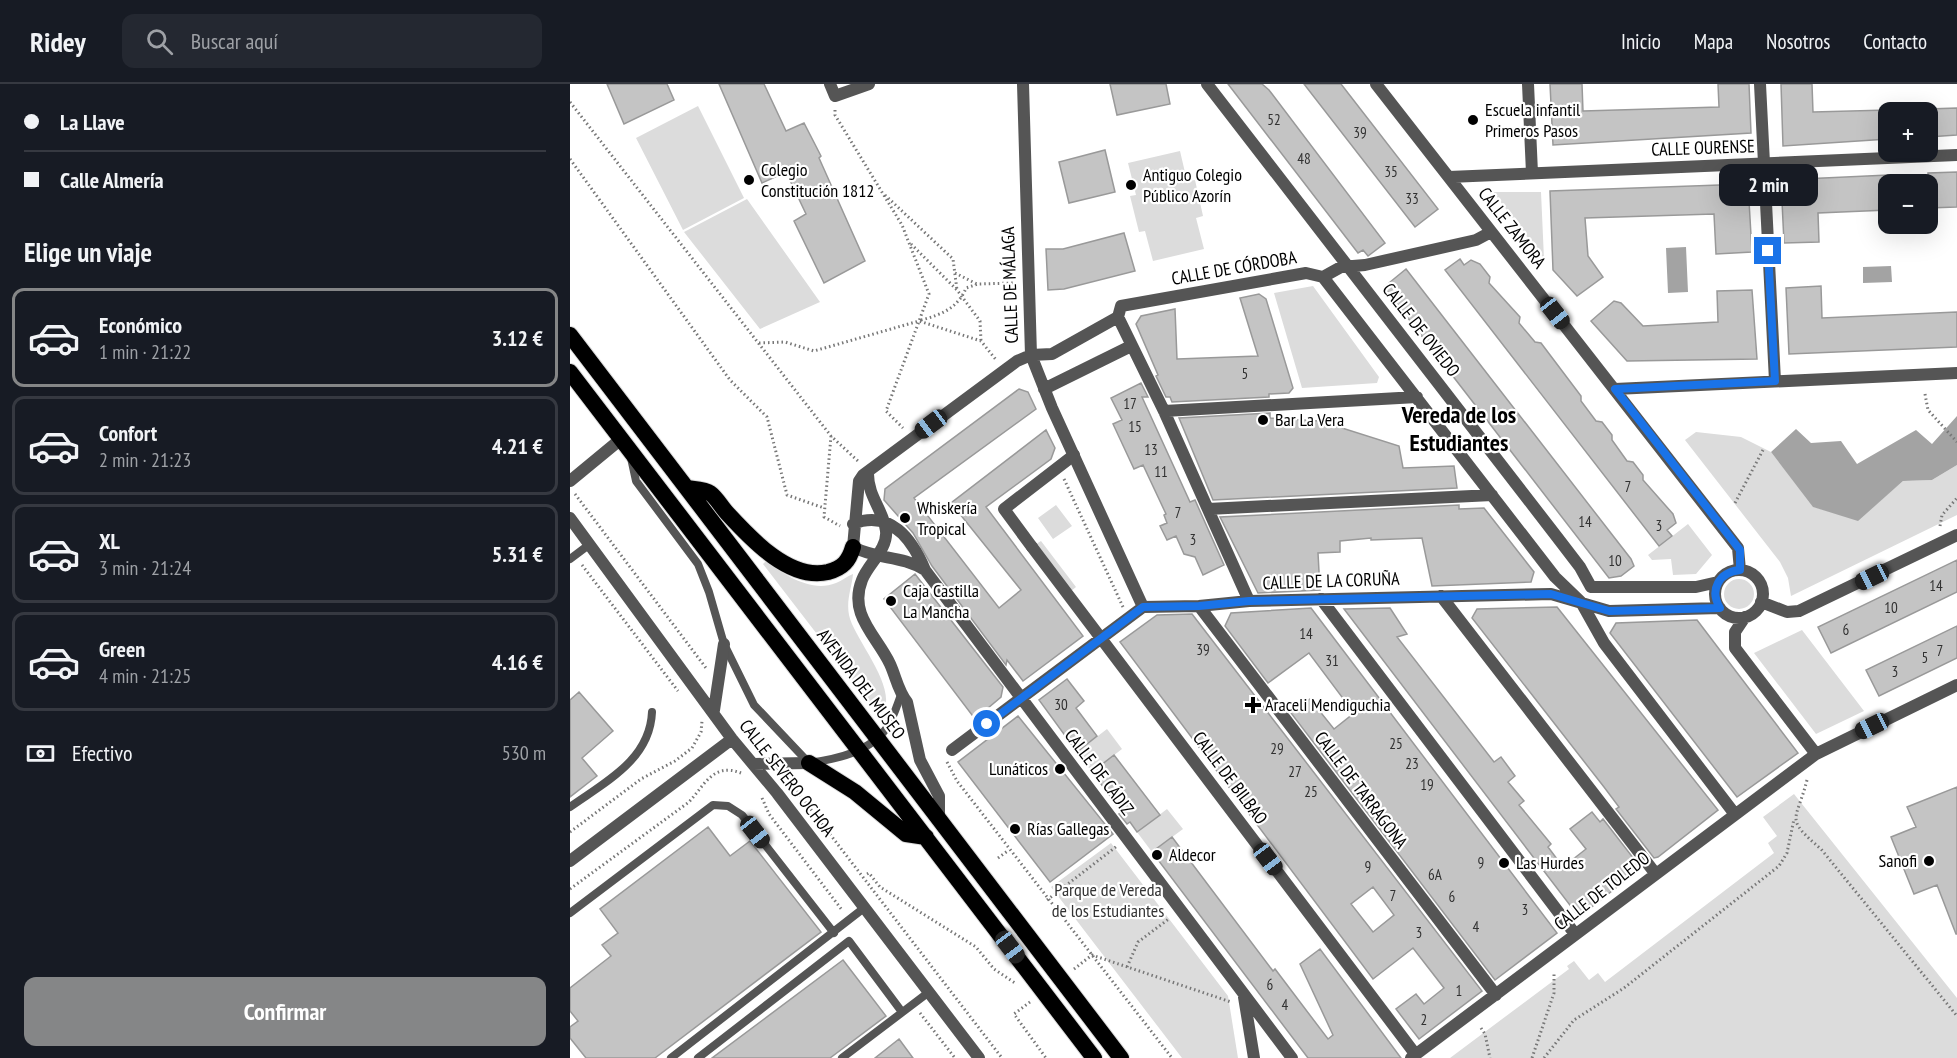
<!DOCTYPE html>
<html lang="es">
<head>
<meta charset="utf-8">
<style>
  :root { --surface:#171b24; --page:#242831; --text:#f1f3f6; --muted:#9ea1a6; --line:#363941; --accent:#858687 }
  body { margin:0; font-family:"PT Sans Narrow",sans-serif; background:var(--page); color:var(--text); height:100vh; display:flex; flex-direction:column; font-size:22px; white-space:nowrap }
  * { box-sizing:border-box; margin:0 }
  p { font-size:20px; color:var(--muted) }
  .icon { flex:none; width:33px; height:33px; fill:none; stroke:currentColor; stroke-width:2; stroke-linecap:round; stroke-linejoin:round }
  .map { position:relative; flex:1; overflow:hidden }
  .details { display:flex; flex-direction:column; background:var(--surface); width:570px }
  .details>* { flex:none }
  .guide { display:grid; align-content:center; height:132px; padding:0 24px; background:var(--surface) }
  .controls { position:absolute; left:1308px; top:18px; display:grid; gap:12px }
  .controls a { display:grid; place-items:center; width:60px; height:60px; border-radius:12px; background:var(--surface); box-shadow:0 6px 24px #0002; font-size:30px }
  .end { position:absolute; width:27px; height:27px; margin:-14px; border:8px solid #1a73e8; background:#fff; box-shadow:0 0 0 3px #fff }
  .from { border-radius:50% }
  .bubble { position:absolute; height:42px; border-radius:12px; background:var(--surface); box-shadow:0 6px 24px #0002; font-size:20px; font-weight:700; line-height:42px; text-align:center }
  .car { position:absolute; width:18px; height:36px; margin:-18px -9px; border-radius:8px; box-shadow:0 0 4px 2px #0007; background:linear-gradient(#222 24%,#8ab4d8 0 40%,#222 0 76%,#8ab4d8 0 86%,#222 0) }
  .guide b { display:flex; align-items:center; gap:21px; height:57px; font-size:22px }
  .guide b+b { border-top:2px solid var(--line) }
  .guide i { width:15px; height:15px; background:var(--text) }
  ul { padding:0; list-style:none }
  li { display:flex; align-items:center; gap:18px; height:99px; margin:0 12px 9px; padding:0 12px; border:3px solid var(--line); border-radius:12px }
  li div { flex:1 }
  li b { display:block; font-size:22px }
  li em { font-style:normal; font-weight:700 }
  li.on { border-color:var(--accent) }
  li>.icon { width:54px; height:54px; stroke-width:1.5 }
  h2 { padding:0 24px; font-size:27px; line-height:72px }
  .pay { display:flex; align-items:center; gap:15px; height:66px; padding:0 24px; font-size:22px }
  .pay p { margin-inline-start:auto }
  .primary-button { display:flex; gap:12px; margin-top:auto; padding:12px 24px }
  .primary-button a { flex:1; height:69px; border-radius:12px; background:var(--accent); color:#fff; font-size:24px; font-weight:700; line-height:69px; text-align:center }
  header { display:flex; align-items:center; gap:36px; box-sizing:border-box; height:84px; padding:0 30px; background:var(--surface); border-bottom:2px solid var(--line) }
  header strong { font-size:28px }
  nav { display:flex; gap:33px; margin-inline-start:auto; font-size:21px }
  .search { width:420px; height:54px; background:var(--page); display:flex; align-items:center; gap:15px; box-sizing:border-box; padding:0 21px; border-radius:12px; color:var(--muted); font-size:22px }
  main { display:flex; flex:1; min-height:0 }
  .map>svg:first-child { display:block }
  .green { fill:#dcdcdc }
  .water { fill:#a3a3a3 }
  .building { fill:#c4c4c4; stroke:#999; stroke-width:1.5; fill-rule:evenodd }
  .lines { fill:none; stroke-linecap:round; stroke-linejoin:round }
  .trunk-casing { stroke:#dbdbdb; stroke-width:18 }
  .path { stroke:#777; stroke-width:3; stroke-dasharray:1.5 3; stroke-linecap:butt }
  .service { stroke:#555; stroke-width:8 }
  .pedestrian { stroke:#555; stroke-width:12 }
  .minor { stroke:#555; stroke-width:12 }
  .trunk { stroke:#000; stroke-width:16 }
  .route { stroke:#1a73e8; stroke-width:8 }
  .poi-dot { fill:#000; stroke:#fff; stroke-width:2 }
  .labels { text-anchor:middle; stroke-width:4.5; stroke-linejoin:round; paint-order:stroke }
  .number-label { font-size:15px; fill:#313131 }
  .poi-label { font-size:18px; fill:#000; stroke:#fff; text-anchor:start }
  .street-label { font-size:18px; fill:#000; stroke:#fff }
  .park-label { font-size:18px; fill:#333; stroke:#fff }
  .district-label { font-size:24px; font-weight:bold; fill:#000; stroke:#fff }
</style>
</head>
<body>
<header>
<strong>Ridey</strong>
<div class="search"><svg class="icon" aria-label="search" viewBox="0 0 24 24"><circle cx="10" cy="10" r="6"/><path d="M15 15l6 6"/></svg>Buscar aquí</div>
<nav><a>Inicio</a><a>Mapa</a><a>Nosotros</a><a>Contacto</a></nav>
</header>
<main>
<section class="details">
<div class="guide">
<b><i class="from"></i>La Llave</b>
<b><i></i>Calle Almería</b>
</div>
<h2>Elige un viaje</h2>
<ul>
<li class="on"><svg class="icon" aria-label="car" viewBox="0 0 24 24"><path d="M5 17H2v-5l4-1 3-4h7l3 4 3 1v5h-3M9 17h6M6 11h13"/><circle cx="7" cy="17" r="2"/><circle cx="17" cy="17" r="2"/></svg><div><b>Económico</b><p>1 min · 21:22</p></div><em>3.12 €</em></li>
<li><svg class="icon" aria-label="car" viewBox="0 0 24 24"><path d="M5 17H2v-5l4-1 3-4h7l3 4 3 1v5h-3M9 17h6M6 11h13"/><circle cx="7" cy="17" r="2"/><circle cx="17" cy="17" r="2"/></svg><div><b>Confort</b><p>2 min · 21:23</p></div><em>4.21 €</em></li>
<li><svg class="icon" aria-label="car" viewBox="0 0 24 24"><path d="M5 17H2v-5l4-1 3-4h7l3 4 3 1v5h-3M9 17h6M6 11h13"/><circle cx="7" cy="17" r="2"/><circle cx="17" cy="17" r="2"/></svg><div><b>XL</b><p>3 min · 21:24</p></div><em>5.31 €</em></li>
<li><svg class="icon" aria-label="car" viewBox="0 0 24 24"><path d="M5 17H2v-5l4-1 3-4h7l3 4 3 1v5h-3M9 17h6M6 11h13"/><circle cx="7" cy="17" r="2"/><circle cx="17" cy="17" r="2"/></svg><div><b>Green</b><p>4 min · 21:25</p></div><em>4.16 €</em></li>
</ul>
<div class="pay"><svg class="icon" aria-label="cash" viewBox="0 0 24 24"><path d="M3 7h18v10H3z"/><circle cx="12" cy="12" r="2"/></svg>Efectivo<p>530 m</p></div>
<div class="primary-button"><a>Confirmar</a></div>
</section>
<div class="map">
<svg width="1387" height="974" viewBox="0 0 1387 974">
  <rect width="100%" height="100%" fill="#fff"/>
  <path class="green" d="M128 22 174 114 113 146 66 54Z
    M610 67 617 97 625 96 633 132 626 134 634 165 583 177 575 147 569 148 560 112 566 111 558 79Z
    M923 108H971L974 175Z
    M177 115 250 218 190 245 114 148Z
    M743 202 809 293 807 299 732 304 704 209Z
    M1126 348 1171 353 1201 368 1244 423 1288 436 1333 397 1362 396 1387 381V431L1221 512 1218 494 1210 478 1115 356Z
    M486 421 502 442 483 455 468 434Z
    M1118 440 1142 471 1126 490 1103 491 1101 475 1082 476 1078 471Z
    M471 457 506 503 501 507 466 460Z
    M196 477C215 491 241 509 266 499 272 497 277 492 283 490 282 503 276 516 279 531 284 556 333 608 310 632L193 480Z
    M1154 510a15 15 0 1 1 30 0a15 15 0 1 1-30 0Z
    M1232 546 1294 627 1246 650 1184 569Z
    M537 645 552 665 522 688 507 668Z
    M1224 710 1387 914V974H880L999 885 997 882 1004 877 1019 896 1028 889 1035 898 1204 769 1198 759 1207 752 1193 733Z
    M597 725 613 745 582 768 567 748Z
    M541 759 658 912 668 974H612L481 803Z"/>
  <path class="water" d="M1116 163 1118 208 1098 209 1096 164Z
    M1321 182 1322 198 1293 199V183Z
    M1387 332V381L1362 396 1333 397 1288 437 1243 423 1201 368 1226 345 1241 359 1271 357 1287 380 1346 346 1362 360Z"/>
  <path class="building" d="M37 0H97L104 16 54 40Z
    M149 0H194L216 47 234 39 251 72 249 74 295 177 254 199 224 137 236 130 216 88 192 99Z
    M540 0H596L600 20 547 31Z
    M658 0H692L699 6 815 159 798 172 793 166 788 169Z
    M734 0H771L868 125 845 143Z
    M980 0H1012L1013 27 1149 23 1148 0H1179L1181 49 983 61Z
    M1211 0H1242L1243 28 1318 26V55L1213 62Z
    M1387 24V51L1358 53V25Z
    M535 66 545 108 499 119 489 78Z
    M1387 88V123L1358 124V89Z
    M1318 91V126L1248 129 1249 158 1214 159 1211 96Z
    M1178 100 1182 168 1146 170 1144 130 1015 134 1018 172 1033 193 1007 212 983 186 980 107Z
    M554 149 565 187 494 205 478 206 476 165H493Z
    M890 175 894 181 901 176 910 180 920 193 919 199 950 233 949 239 965 258 971 259 1011 312V317L1026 337 1032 338 1042 351V356L1057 377 1063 378 1073 391V396L1103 430 1106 439 1097 446 1102 452 1089 462 875 186Z
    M836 185 1061 475 1064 482 1051 492 1039 494 814 203Z
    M1251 202 1252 234 1387 228V263L1219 270 1216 204Z
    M1182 206 1187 275 1057 277 1021 237 1044 217 1051 219 1073 242 1148 238 1147 207Z
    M689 210 696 215 723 304 719 309 699 310V313L602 318 600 313H596L586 292 588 291 566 240 571 232 605 225 607 275 688 272 670 214Z
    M571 299 578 313H572L620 418 625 416 654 481 633 491 625 473 614 470 606 452 597 456 590 442 597 439 594 431 596 430 573 381 564 385 543 340 552 336 541 314Z
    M449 305 458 308 466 325 344 414 429 524 451 506 381 419 476 346 485 364 481 375 416 423 513 552 453 597 437 576 436 581 362 482 343 449 314 416 315 405Z
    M700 329V334L750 337 829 362 833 384 884 382 887 404 643 416 609 334Z
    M889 421V425L914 424 964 488 961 498 862 502 852 454 801 456V454L770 457V468L748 469 750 506 688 509 650 433Z
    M1387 476V508L1261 569 1248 543Z
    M345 490 433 603 431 613 405 635 314 515Z
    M987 523 1148 726 1088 773 1084 774 1046 725 1049 723 1034 703 902 534 907 525Z
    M741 524 987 849 925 896 721 629 740 615 764 645 784 629 739 569 698 599 655 542 661 529Z
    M820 524 837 550 827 553 924 678 931 673 945 692 938 698 954 717 949 721 981 760 978 763 993 783 1016 765 1000 745 1022 728 1030 738 1033 735 1071 784 1009 833 774 525Z
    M622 530 912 907 849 955 826 925 846 910 854 920 874 904 843 864 803 895 550 558 587 531ZM803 803 824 831 803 848 781 820Z
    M1127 536 1228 669 1167 713 1040 549 1046 539Z
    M1387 542V574L1309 612 1296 586Z
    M497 595 514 617 506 624 527 652 507 668 469 616Z
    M9 608 43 647 12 674 27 692 0 713V616Z
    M448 632 543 750 480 798 388 678Z
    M544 671 590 731 567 748 560 738 557 740 549 730 552 728 522 688Z
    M1387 703V850H1386L1367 801 1344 810 1321 753 1346 743 1337 723Z
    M138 743 160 772 180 757 251 848 85 974H16L0 954V943L8 937 0 927V904L41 872 32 861 48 849 30 825Z
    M602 753 703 887 705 885 758 955 763 951 730 880 750 865 831 974H738L582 768Z
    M273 876 316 932 260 974H142Z
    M329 955 343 974H305Z"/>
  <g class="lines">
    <g class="trunk-casing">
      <path id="trunk" d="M0 251 551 974
        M0 288 524 974
        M117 404C124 405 135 405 140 409 147 414 152 424 158 430 182 456 220 497 258 488 273 484 279 477 283 463
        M239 679 285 708 336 750 356 753"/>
    </g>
    <path class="path" d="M0 18 261 352 289 378
      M265 26V31L332 141 359 210 316 327 333 344
      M0 75 160 296 197 333 217 411 254 424
      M315 111 383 175 387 206
      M341 160 387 206 410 237 411 257
      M385 189 407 200
      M351 236C371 231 388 224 396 204L408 200 444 199
      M189 259 215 258 244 267 349 237 411 257 427 277
      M1355 310 1358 326 1387 358
      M261 352 254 433 270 442
      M494 395 553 523
      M5 410 136 584
      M1165 419 1194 364
      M1370 442 1372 431 1387 414
      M12 481 108 607
      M377 678 387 697 602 974
      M216 693 432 974
      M1237 696C1226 739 1214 733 1251 765L1387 932
      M192 714 199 730 272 826
      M0 748 71 695 105 677 122 664 131 648 132 637
      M428 774 439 766
      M297 790 299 789 310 803 406 863 424 885 445 899
      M0 805 119 718C134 702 143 678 171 689
      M477 816 547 762
      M557 883 568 858 600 834
      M504 885 522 871 661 918
      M460 918 444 930 476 974
      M350 929 385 974
      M911 944 915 950 920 974
      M962 974 984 909V888
      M974 974 1004 936 1054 904 1209 782 1217 769 1224 735"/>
    <path class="service" d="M61 374 66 397 128 480 139 508 154 560 184 621 239 679C267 675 301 668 318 642 324 632 327 621 331 611
      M0 475 20 460
      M0 723C35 698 80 676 82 628
      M0 829 143 721 158 722 172 731 264 849
      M101 974 294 824
      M128 974 279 857 332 928
      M272 974 359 908"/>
    <path class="pedestrian" d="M462 463 434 425 504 371"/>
    <path class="minor" d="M260 0 265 12 299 0
      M453 0 461 271 482 324 573 523
      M637 0 987 453 1010 483 1021 503
      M806 0 1168 464 1170 486
      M958 0 962 89
      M1190 0 1205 297
      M879 93 1387 71
      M753 193 985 493 1011 518 1034 559 1164 729
      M548 233 594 327 679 517
      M474 305 561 262
      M1045 305 1387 289
      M594 327 847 313
      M298 390C298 413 314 427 316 447 318 465 298 480 292 496 278 531 307 552 320 580 326 593 328 607 337 618L350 676 369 712V735
      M0 397 51 355
      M638 425 922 411
      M0 434 162 655 207 709 409 974
      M283 440C320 425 342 455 355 486L722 974
      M462 463 846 971
      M355 486C331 471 308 476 283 463L289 397 293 391 447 277 461 271 482 270 548 233 551 222 736 189 753 193 771 183 795 181 906 156 921 148
      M1145 510a24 24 0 1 1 48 0a24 24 0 1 1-48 0Z
      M1021 503H1126L1148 498
      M871 512 1085 789
      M751 515 1005 850
      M1191 518 1217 528 1229 527 1387 451
      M629 522 926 911
      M1175 533 1165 548V564L1246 670
      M144 626 154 560
      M382 666 573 523 629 522 679 517 981 510 1039 527 1150 524
      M184 680 239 679
      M0 777 162 655
      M674 913 684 974
      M841 974 1246 670 1387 601"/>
    <use href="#trunk" class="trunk"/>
  </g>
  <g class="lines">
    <path class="route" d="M417 640 573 523 629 522 679 517 981 510 1039 527 1150 524C1139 506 1149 488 1170 486V466L1045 305 1205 297 1198 167"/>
  </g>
  <g class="poi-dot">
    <circle cx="903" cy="36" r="6"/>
    <circle cx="179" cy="96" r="6"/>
    <circle cx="561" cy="101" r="6"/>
    <circle cx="693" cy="336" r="6"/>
    <circle cx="335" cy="434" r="6"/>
    <circle cx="321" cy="517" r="6"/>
    <path d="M680 612h6v6h6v6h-6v6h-6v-6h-6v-6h6z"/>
    <circle cx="490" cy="685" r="6"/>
    <circle cx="445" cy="745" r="6"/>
    <circle cx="587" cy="771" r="6"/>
    <circle cx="1359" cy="777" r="6"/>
    <circle cx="934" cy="779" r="6"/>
  </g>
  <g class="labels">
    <g class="number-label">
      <text x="704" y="41">52</text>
      <text x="790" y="54">39</text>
      <text x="734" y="80">48</text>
      <text x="821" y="93">35</text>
      <text x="842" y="120">33</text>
      <text x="675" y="295">5</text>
      <text x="560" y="325">17</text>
      <text x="565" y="348">15</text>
      <text x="581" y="371">13</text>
      <text x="591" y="393">11</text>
      <text x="1058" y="408">7</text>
      <text x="608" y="434">7</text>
      <text x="1015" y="443">14</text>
      <text x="1089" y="447">3</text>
      <text x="623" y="461">3</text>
      <text x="1045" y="482">10</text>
      <text x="1366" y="507">14</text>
      <text x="1321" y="529">10</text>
      <text x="1276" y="551">6</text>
      <text x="736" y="555">14</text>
      <text x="633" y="571">39</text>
      <text x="1370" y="572">7</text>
      <text x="1355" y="579">5</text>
      <text x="762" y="582">31</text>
      <text x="1325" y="593">3</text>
      <text x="491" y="626">30</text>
      <text x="826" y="665">25</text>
      <text x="707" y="670">29</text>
      <text x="842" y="685">23</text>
      <text x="725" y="693">27</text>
      <text x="857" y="706">19</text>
      <text x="741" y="713">25</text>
      <text x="911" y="784">9</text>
      <text x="798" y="788">9</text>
      <text x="865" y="796">6A</text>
      <text x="823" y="817">7</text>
      <text x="882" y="818">6</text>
      <text x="955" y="831">3</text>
      <text x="906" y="848">4</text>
      <text x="849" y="854">3</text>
      <text x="700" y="906">6</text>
      <text x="889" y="912">1</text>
      <text x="715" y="926">4</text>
      <text x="854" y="941">2</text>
    </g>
    <g class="poi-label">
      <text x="915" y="32">Escuela infantil<tspan x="915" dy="21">Primeros Pasos</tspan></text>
      <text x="191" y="92">Colegio<tspan x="191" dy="21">Constitución 1812</tspan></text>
      <text x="573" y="97">Antiguo Colegio<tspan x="573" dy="21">Público Azorín</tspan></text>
      <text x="705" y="342">Bar La Vera</text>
      <text x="347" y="430">Whiskería<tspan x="347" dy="21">Tropical</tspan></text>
      <text x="333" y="513">Caja Castilla<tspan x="333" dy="21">La Mancha</tspan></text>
      <text x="695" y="627">Araceli Mendiguchia</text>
      <text x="478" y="691" text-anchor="end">Lunáticos</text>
      <text x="457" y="751">Rías Gallegas</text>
      <text x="599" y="777">Aldecor</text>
      <text x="1347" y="783" text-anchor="end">Sanofi</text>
      <text x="946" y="785">Las Hurdes</text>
    </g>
    <g class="street-label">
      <text transform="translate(1133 64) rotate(-2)" y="6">CALLE OURENSE</text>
      <text transform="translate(942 144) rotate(52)" y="6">CALLE ZAMORA</text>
      <text transform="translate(664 184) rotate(-10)" y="6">CALLE DE CÓRDOBA</text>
      <text transform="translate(440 201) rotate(-92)" y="6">CALLE DE MÁLAGA</text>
      <text transform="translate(851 246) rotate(52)" y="6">CALLE DE OVIEDO</text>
      <text transform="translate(761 497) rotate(-2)" y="6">CALLE DE LA CORUÑA</text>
      <text transform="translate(291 600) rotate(53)" y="6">AVENIDA DEL MUSEO</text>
      <text transform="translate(529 688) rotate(53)" y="6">CALLE DE CÁDIZ</text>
      <text transform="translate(217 694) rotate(52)" y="6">CALLE SEVERO OCHOA</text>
      <text transform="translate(660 694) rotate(53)" y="6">CALLE DE BILBAO</text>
      <text transform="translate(791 706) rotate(53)" y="6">CALLE DE TARRAGONA</text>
      <text transform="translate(1032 807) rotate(-38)" y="6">CALLE DE TOLEDO</text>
    </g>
    <g class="park-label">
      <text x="538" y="812">Parque de Vereda<tspan x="538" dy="21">de los Estudiantes</tspan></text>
    </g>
    <g class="district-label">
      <text x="889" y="339">Vereda de los<tspan x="889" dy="28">Estudiantes</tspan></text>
    </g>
  </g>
</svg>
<div class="controls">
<a>+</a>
<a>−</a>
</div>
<i class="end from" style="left:417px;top:640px"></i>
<i class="end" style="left:1198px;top:167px"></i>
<div class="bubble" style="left:1149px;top:80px;width:99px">2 min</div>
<i class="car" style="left:985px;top:229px;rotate:142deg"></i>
<i class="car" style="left:361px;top:340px;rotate:233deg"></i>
<i class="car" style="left:1302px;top:493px;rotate:244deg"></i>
<i class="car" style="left:1302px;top:642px;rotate:244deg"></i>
<i class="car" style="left:185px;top:748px;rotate:142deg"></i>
<i class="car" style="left:698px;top:775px;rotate:143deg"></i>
<i class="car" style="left:440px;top:863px;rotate:143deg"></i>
</div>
</main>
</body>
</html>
